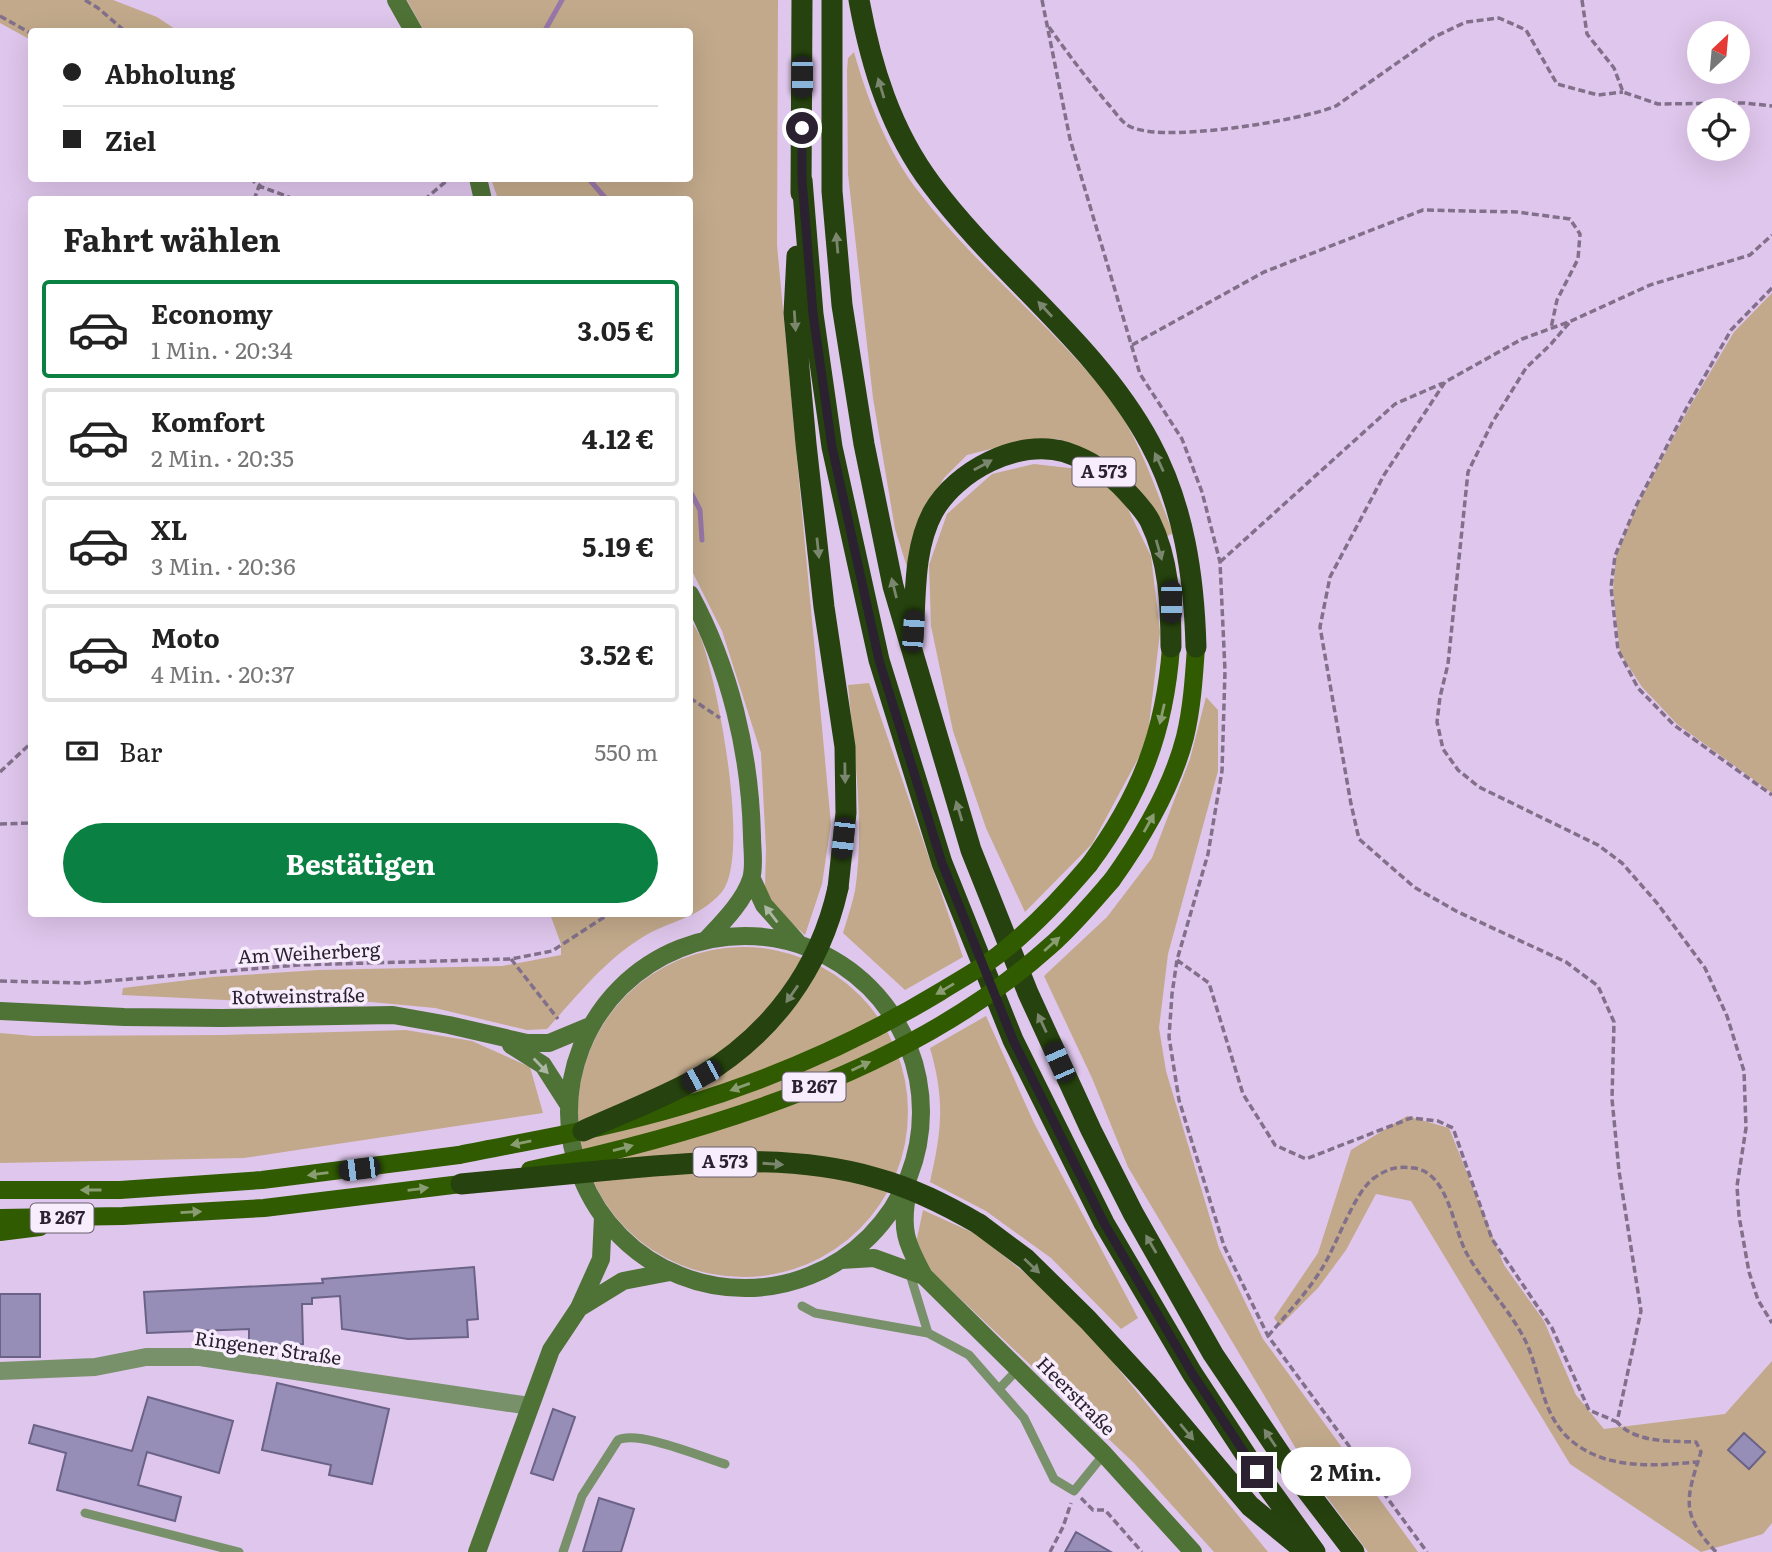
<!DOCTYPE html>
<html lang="de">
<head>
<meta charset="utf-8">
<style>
  :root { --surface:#fff; --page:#f6f6f6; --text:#222; --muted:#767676; --line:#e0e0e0; --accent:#0b8043 }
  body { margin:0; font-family:Literata,serif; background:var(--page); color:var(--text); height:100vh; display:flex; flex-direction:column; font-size:26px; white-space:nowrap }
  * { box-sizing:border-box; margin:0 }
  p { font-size:23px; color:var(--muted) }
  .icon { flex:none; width:38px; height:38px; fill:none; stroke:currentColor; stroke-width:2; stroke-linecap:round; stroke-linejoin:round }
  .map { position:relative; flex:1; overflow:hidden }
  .sheet { position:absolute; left:28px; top:196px; width:665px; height:721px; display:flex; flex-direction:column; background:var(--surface); border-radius:7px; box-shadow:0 7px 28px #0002 }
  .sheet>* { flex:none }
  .top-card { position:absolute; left:28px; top:28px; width:665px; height:154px; border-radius:7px; box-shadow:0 7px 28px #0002; display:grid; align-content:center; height:154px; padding:0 35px; background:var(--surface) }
  .needle { width:46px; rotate:26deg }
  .controls { position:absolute; left:1687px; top:21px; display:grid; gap:14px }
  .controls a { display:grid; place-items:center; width:63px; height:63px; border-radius:50%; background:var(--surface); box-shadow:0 7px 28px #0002; font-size:35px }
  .end { position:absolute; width:32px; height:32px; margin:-16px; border:9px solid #2b2130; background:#fff; box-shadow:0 0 0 4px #fff }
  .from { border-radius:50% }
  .bubble { position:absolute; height:49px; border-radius:24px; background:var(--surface); box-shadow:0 7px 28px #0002; font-size:23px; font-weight:700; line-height:49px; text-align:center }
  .car { position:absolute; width:21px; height:42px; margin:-21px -10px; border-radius:9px; box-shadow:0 0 5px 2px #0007; background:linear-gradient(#222 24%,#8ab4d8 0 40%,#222 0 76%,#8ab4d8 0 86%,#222 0) }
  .top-card b { display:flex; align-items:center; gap:24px; height:66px; font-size:26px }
  .top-card b+b { border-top:2px solid var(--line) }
  .top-card i { width:18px; height:18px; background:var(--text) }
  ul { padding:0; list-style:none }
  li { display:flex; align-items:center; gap:21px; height:98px; margin:0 14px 10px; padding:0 21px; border:4px solid var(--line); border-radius:7px }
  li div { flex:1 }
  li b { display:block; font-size:26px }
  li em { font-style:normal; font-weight:700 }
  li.current { border-color:var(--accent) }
  li>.icon { width:63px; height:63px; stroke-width:1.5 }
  h2 { padding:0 35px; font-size:32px; line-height:84px }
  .pay { display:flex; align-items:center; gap:18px; height:77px; padding:0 35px; font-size:26px }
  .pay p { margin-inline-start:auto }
  .button { display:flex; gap:14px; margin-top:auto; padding:14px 35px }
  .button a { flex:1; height:80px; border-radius:42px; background:var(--accent); color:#fff; font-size:28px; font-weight:700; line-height:80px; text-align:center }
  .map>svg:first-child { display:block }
  .green { fill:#c2a98b }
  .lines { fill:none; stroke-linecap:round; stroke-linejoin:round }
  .stream { stroke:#9777a8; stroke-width:5 }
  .building { fill:#968eb6; stroke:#6a6287; stroke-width:2 }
  .path { stroke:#82708b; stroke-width:3.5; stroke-dasharray:7 3.5; stroke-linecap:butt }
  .service { stroke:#79916a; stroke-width:9 }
  .minor { stroke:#79916a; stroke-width:18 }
  .secondary { stroke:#4f7236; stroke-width:18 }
  .primary { stroke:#305b01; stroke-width:18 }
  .motorway { stroke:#26420e; stroke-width:21 }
  .primary-bridge { stroke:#305b01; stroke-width:18 }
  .motorway-bridge { stroke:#26420e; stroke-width:21 }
  .oneway { fill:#7a866e }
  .oneway2 { fill:#8a9d72 }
  .oneway3 { fill:#abb6a3 }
  .route { stroke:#2b2130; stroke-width:9 }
  .labels { text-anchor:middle; stroke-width:7; stroke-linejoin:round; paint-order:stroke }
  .shield { fill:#f7edfd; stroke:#685e6e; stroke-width:2 }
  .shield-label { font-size:18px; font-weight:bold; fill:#2b2130 }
  .street-label { font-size:19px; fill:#2b2130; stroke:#f7edfd }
</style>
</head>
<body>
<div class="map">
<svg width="1772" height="1552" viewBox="0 0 1772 1552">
  <rect width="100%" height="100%" fill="#dfc6ec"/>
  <path class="green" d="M0 0H113L157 17 178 31 32 32 31 40 0 23Z
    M407 0H778L777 245 831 824 822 884 805 935 776 910 765 887 766 849 761 753 722 631 690 567V200L498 199 491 179 690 178V32L424 31Z
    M854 52C867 99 888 152 918 191 972 262 1043 318 1100 386 1136 428 1153 482 1173 533L1166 537 1150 502 1103 457 1058 439H1030L967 455 944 478 919 520 907 567 895 529 873 398 848 174 847 71 848 58Z
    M1772 293V793L1677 724 1642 687 1620 653 1613 590 1616 557 1634 512 1689 408 1734 332Z
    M1034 464 1078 469 1121 495 1151 556 1160 632 1147 742 1092 844 1025 912 986 828 953 731 931 626 929 565 947 514 992 474Z
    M690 618C693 624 697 630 700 636 717 678 752 859 721 893 698 918 676 919 648 934 607 957 578 995 547 1029L527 1030 435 1008 371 1002 287 1003 122 995 123 988 213 977 318 970 502 966 561 955V944L550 914H690Z
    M869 683 963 957 905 990 843 933C847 919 852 905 855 891 865 827 854 750 848 685Z
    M1206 697 1218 710V771L1168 954 1159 1028 1166 1071 1219 1248 1263 1339 1418 1552H1368L1317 1484 1128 1167 1092 1078 1044 976 1107 917 1152 858 1190 759Z
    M578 1112a165 165 0 1 1 330 0a165 165 0 1 1-330 0Z
    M986 1016 1034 1123 1138 1318 1121 1329 1051 1258 986 1211 930 1182C942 1130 945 1100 930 1048Z
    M406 1030 472 1041 530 1067 543 1113 244 1158 0 1163V1033L34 1036 222 1035Z
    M1407 1116 1449 1128 1504 1265 1544 1321 1576 1395 1604 1429 1725 1414 1772 1361V1523L1763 1534 1701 1552 1570 1464 1411 1201 1376 1194 1346 1250 1318 1288 1280 1326 1274 1318 1318 1253 1351 1150Z
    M923 1210 978 1235 1031 1278 1093 1338 1268 1552H1214L1134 1463 929 1269 916 1243Z"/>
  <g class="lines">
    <path class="stream" d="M544 32 562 0
      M588 178 607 200
      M690 491 700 510 702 540"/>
  </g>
  <path class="building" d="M474 1267 478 1319 467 1320 468 1337 408 1339 342 1329 340 1296 312 1298V1304H302L303 1344 249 1345V1329L147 1333 144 1292 323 1283 322 1279Z
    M0 1294H40V1357H0Z
    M277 1383 389 1409 372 1484 329 1475 331 1465 262 1450Z
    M148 1397 233 1421 219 1473 147 1452 138 1485 181 1497 175 1521 57 1490 66 1453 29 1443 34 1425 132 1451Z
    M553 1409 575 1417 553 1480 531 1473Z
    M1744 1433 1765 1452 1749 1469 1728 1450Z
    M599 1498 634 1509 621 1552H583Z
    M1076 1532 1111 1552H1065Z"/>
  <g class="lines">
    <path class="path" d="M85 0 98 8 126 32
      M1042 0 1070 139 1140 374 1182 439 1202 492 1220 562 1225 671 1222 771 1208 854 1177 960 1172 994 1169 1037 1179 1100 1224 1246 1268 1336 1427 1552
      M1582 0 1587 34 1614 68 1623 92 1658 104 1745 103 1772 106
      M0 16 32 34
      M1049 27C1068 54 1087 79 1108 104 1114 110 1119 119 1126 124 1152 146 1304 120 1336 106L1434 37 1466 22 1499 18 1526 30 1557 84 1598 95 1623 92
      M250 178 259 186 297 200
      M254 200 259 186 266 178
      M424 200 450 178
      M1772 288 1731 330 1686 409 1636 506 1615 556 1611 587 1618 650 1638 688 1674 725 1772 795
      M1569 323 1551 344 1526 368 1492 423 1468 472 1448 664 1440 697 1437 722 1443 749 1458 770 1479 787 1598 845 1622 863 1657 903 1705 968 1727 1016 1744 1071 1746 1128 1737 1186 1739 1216 1749 1272 1758 1300 1772 1323
      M1132 345 1264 272 1423 210 1517 212 1570 219 1580 234 1578 259 1557 300 1551 328
      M1220 562 1395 404 1443 383
      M690 698 720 718
      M690 748V771
      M0 772 32 742
      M0 824 32 823
      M511 959 558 1019
      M1177 960 1209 983 1243 1094 1275 1145 1306 1159 1411 1118 1438 1121 1453 1128 1492 1239 1552 1328 1589 1410 1617 1422
      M0 981 83 983 298 965 511 959 552 951 609 914
      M1268 1336C1286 1315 1306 1294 1321 1270 1336 1247 1354 1192 1374 1178 1389 1168 1396 1166 1414 1168 1449 1173 1453 1229 1467 1254 1484 1284 1508 1308 1524 1338 1542 1373 1540 1416 1573 1442 1608 1470 1655 1466 1696 1462
      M1081 1498 1093 1510H1105L1142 1552
      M1050 1552 1063 1527 1071 1503
      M1716 1552C1680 1514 1686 1499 1701 1452L1696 1442C1670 1441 1635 1443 1617 1422L1641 1311 1619 1171 1612 1099 1614 1022 1598 986 1566 962 1456 911 1414 887 1359 839 1351 804 1320 627 1330 577 1384 475 1445 382 1522 339 1571 321 1650 285 1750 255 1772 235"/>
    <path class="service" d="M909 1271 928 1333
      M802 1306 815 1313 928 1333 969 1355 1024 1418 1054 1479 1074 1491 1104 1454
      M999 1389 1019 1368
      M85 1513 239 1552
      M563 1552 582 1496 618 1440C638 1430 702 1457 725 1464"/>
    <path class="minor" d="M0 1371 95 1367 146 1357H200L530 1406"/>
    <path class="secondary" d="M396 0 414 32
      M478 178 483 200
      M690 594C730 668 750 752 752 836 752 849 755 867 751 879 744 901 722 923 707 939
      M752 879 764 905 798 943
      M569 1112a176 176 0 1 1 352 0a176 176 0 1 1-352 0Z
      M0 1011 124 1017 222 1018 393 1015 449 1025 527 1043H549L590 1026
      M511 1045 543 1065 568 1104
      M908 1191C900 1229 906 1243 924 1276L1104 1454 1193 1552
      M841 1260 874 1258 924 1276
      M579 1308 623 1281 670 1272
      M477 1552 551 1350 579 1308 601 1259 603 1217"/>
    <path class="primary" d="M1089 865C1140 796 1165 732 1171 647
      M1112 880C1142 838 1172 788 1185 737 1192 708 1194 677 1196 647
      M0 1190H120L262 1180 459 1155
      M0 1218 123 1216 264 1208 461 1184
      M0 1232 40 1227"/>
    <path class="motorway" d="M832 0V191L842 305 864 444 893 586 971 850 1028 993 1091 1130 1133 1213 1213 1354 1289 1467 1354 1552
      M859 0C871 66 891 131 932 185 999 275 1096 343 1150 443 1184 506 1194 576 1196 647
      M802 180 813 314 832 447 879 660 942 863 1013 1040 1104 1223 1192 1373 1257 1472 1315 1552
      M801 193 802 0
      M797 256 794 313 806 444 824 607 845 747 846 813 838 888
      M913 638C916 597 913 549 933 512 956 471 1018 438 1065 452 1089 460 1111 474 1127 492 1135 501 1145 511 1150 521 1169 560 1171 605 1171 647
      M979 1224 1026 1259 1088 1320 1147 1384 1250 1506 1305 1551"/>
    <path class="primary-bridge" d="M459 1155C533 1140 609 1128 682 1106 772 1079 859 1041 940 992 959 980 980 969 998 955 1032 929 1061 898 1089 865
      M530 1170C709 1132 911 1071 1050 946 1073 926 1092 903 1112 880"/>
    <path class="motorway-bridge" d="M583 1131C622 1113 663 1098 700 1077 772 1034 820 969 838 888
      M461 1184C511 1179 561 1175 610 1170 697 1162 791 1153 876 1178 913 1188 946 1205 979 1224"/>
  </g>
  <defs><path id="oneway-solid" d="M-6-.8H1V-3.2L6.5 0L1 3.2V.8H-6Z" transform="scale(1.75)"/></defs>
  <g class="oneway">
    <use href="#oneway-solid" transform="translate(881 88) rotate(-107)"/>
    <use href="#oneway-solid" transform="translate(837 243) rotate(-95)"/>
    <use href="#oneway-solid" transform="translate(1045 309) rotate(-133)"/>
    <use href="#oneway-solid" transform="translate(795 321) rotate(86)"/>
    <use href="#oneway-solid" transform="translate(1159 462) rotate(-115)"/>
    <use href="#oneway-solid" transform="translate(983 465) rotate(-29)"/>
    <use href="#oneway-solid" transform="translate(818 548) rotate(84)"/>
    <use href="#oneway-solid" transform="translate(1159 550) rotate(74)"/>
    <use href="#oneway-solid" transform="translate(894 588) rotate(-104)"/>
    <use href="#oneway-solid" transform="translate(845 773) rotate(89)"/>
    <use href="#oneway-solid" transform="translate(959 811) rotate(-107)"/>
    <use href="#oneway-solid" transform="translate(792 994) rotate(125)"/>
    <use href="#oneway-solid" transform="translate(1042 1023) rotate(-115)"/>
    <use href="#oneway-solid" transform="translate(773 1164) rotate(4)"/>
    <use href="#oneway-solid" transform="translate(1151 1244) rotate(-120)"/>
    <use href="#oneway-solid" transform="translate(1032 1266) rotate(43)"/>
    <use href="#oneway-solid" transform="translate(1187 1432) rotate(50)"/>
    <use href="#oneway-solid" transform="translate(1270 1438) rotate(-124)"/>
  </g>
  <g class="oneway2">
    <use href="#oneway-solid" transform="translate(1162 714) rotate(103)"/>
    <use href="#oneway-solid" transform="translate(1149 823) rotate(-61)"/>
    <use href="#oneway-solid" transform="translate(1052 944) rotate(-42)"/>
    <use href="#oneway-solid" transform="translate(945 989) rotate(149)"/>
    <use href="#oneway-solid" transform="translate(861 1066) rotate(-25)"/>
    <use href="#oneway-solid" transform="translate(740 1087) rotate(160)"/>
    <use href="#oneway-solid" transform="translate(521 1143) rotate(169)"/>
    <use href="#oneway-solid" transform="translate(623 1148) rotate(-15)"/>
    <use href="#oneway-solid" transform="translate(318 1174) rotate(173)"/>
    <use href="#oneway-solid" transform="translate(418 1189) rotate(-7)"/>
    <use href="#oneway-solid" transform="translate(91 1190) rotate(180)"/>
    <use href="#oneway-solid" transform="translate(191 1212) rotate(-3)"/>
  </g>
  <g class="oneway3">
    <use href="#oneway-solid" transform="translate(771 914) rotate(-128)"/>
    <use href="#oneway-solid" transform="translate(541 1066) rotate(46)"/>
  </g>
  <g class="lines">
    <path class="route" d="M802 128V180L813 314 832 447 879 660 942 863 1013 1040 1104 1223 1192 1373 1257 1472"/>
  </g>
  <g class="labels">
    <g class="shield">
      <rect x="1072.5" y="457.5" width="63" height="29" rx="5"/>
      <rect x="782.5" y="1072.5" width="63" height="29" rx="5"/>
      <rect x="693.5" y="1147.5" width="63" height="29" rx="5"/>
      <rect x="30.5" y="1203.5" width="63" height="29" rx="5"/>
    </g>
    <g class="shield-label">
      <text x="1104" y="478">A 573</text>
      <text x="814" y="1093">B 267</text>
      <text x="725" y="1168">A 573</text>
      <text x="62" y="1224">B 267</text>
    </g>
    <g class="street-label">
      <text transform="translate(309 953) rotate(-3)" y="7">Am Weiherberg</text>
      <text transform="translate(298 996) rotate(-1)" y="7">Rotweinstraße</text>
      <text transform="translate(268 1348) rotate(8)" y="7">Ringener Straße</text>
      <text transform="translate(1076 1396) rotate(45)" y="7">Heerstraße</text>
    </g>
  </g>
</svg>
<div class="controls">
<a><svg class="needle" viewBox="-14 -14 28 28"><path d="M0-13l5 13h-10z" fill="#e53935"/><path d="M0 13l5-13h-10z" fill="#767676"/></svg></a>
<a><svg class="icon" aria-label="locate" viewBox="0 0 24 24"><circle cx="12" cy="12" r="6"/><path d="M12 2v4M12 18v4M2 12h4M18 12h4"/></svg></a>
</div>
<i class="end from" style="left:802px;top:128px"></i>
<i class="end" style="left:1257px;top:1472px"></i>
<div class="bubble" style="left:1281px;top:1447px;width:130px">2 Min.</div>
<i class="car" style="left:802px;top:77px;rotate:180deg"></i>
<i class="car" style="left:1171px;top:602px;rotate:180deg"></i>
<i class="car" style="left:913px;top:631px;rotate:4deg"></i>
<i class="car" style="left:843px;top:838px;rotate:186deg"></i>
<i class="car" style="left:1059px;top:1062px;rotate:336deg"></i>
<i class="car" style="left:701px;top:1076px;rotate:242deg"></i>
<i class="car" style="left:359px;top:1169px;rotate:263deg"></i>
<div class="top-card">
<b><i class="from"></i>Abholung</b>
<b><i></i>Ziel</b>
</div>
<section class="sheet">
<h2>Fahrt wählen</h2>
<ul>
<li class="current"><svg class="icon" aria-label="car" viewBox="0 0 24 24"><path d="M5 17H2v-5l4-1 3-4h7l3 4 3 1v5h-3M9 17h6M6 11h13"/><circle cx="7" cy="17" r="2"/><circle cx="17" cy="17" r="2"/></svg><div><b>Economy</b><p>1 Min. · 20:34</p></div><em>3.05 €</em></li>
<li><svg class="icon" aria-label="car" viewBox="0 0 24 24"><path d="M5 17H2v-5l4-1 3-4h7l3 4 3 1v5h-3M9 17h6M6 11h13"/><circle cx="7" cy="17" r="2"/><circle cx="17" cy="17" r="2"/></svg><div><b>Komfort</b><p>2 Min. · 20:35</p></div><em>4.12 €</em></li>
<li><svg class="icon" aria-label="car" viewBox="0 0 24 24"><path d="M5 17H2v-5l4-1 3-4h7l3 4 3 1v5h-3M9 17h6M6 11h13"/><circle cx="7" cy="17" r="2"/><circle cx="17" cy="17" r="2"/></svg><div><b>XL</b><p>3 Min. · 20:36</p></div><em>5.19 €</em></li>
<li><svg class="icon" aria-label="car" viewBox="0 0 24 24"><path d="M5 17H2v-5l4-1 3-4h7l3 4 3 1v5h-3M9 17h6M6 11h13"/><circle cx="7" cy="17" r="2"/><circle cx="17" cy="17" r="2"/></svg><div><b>Moto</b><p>4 Min. · 20:37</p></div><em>3.52 €</em></li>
</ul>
<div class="pay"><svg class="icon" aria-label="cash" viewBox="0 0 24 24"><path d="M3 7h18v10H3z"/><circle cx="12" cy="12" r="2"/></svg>Bar<p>550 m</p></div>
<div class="button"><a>Bestätigen</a></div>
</section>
</div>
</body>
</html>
